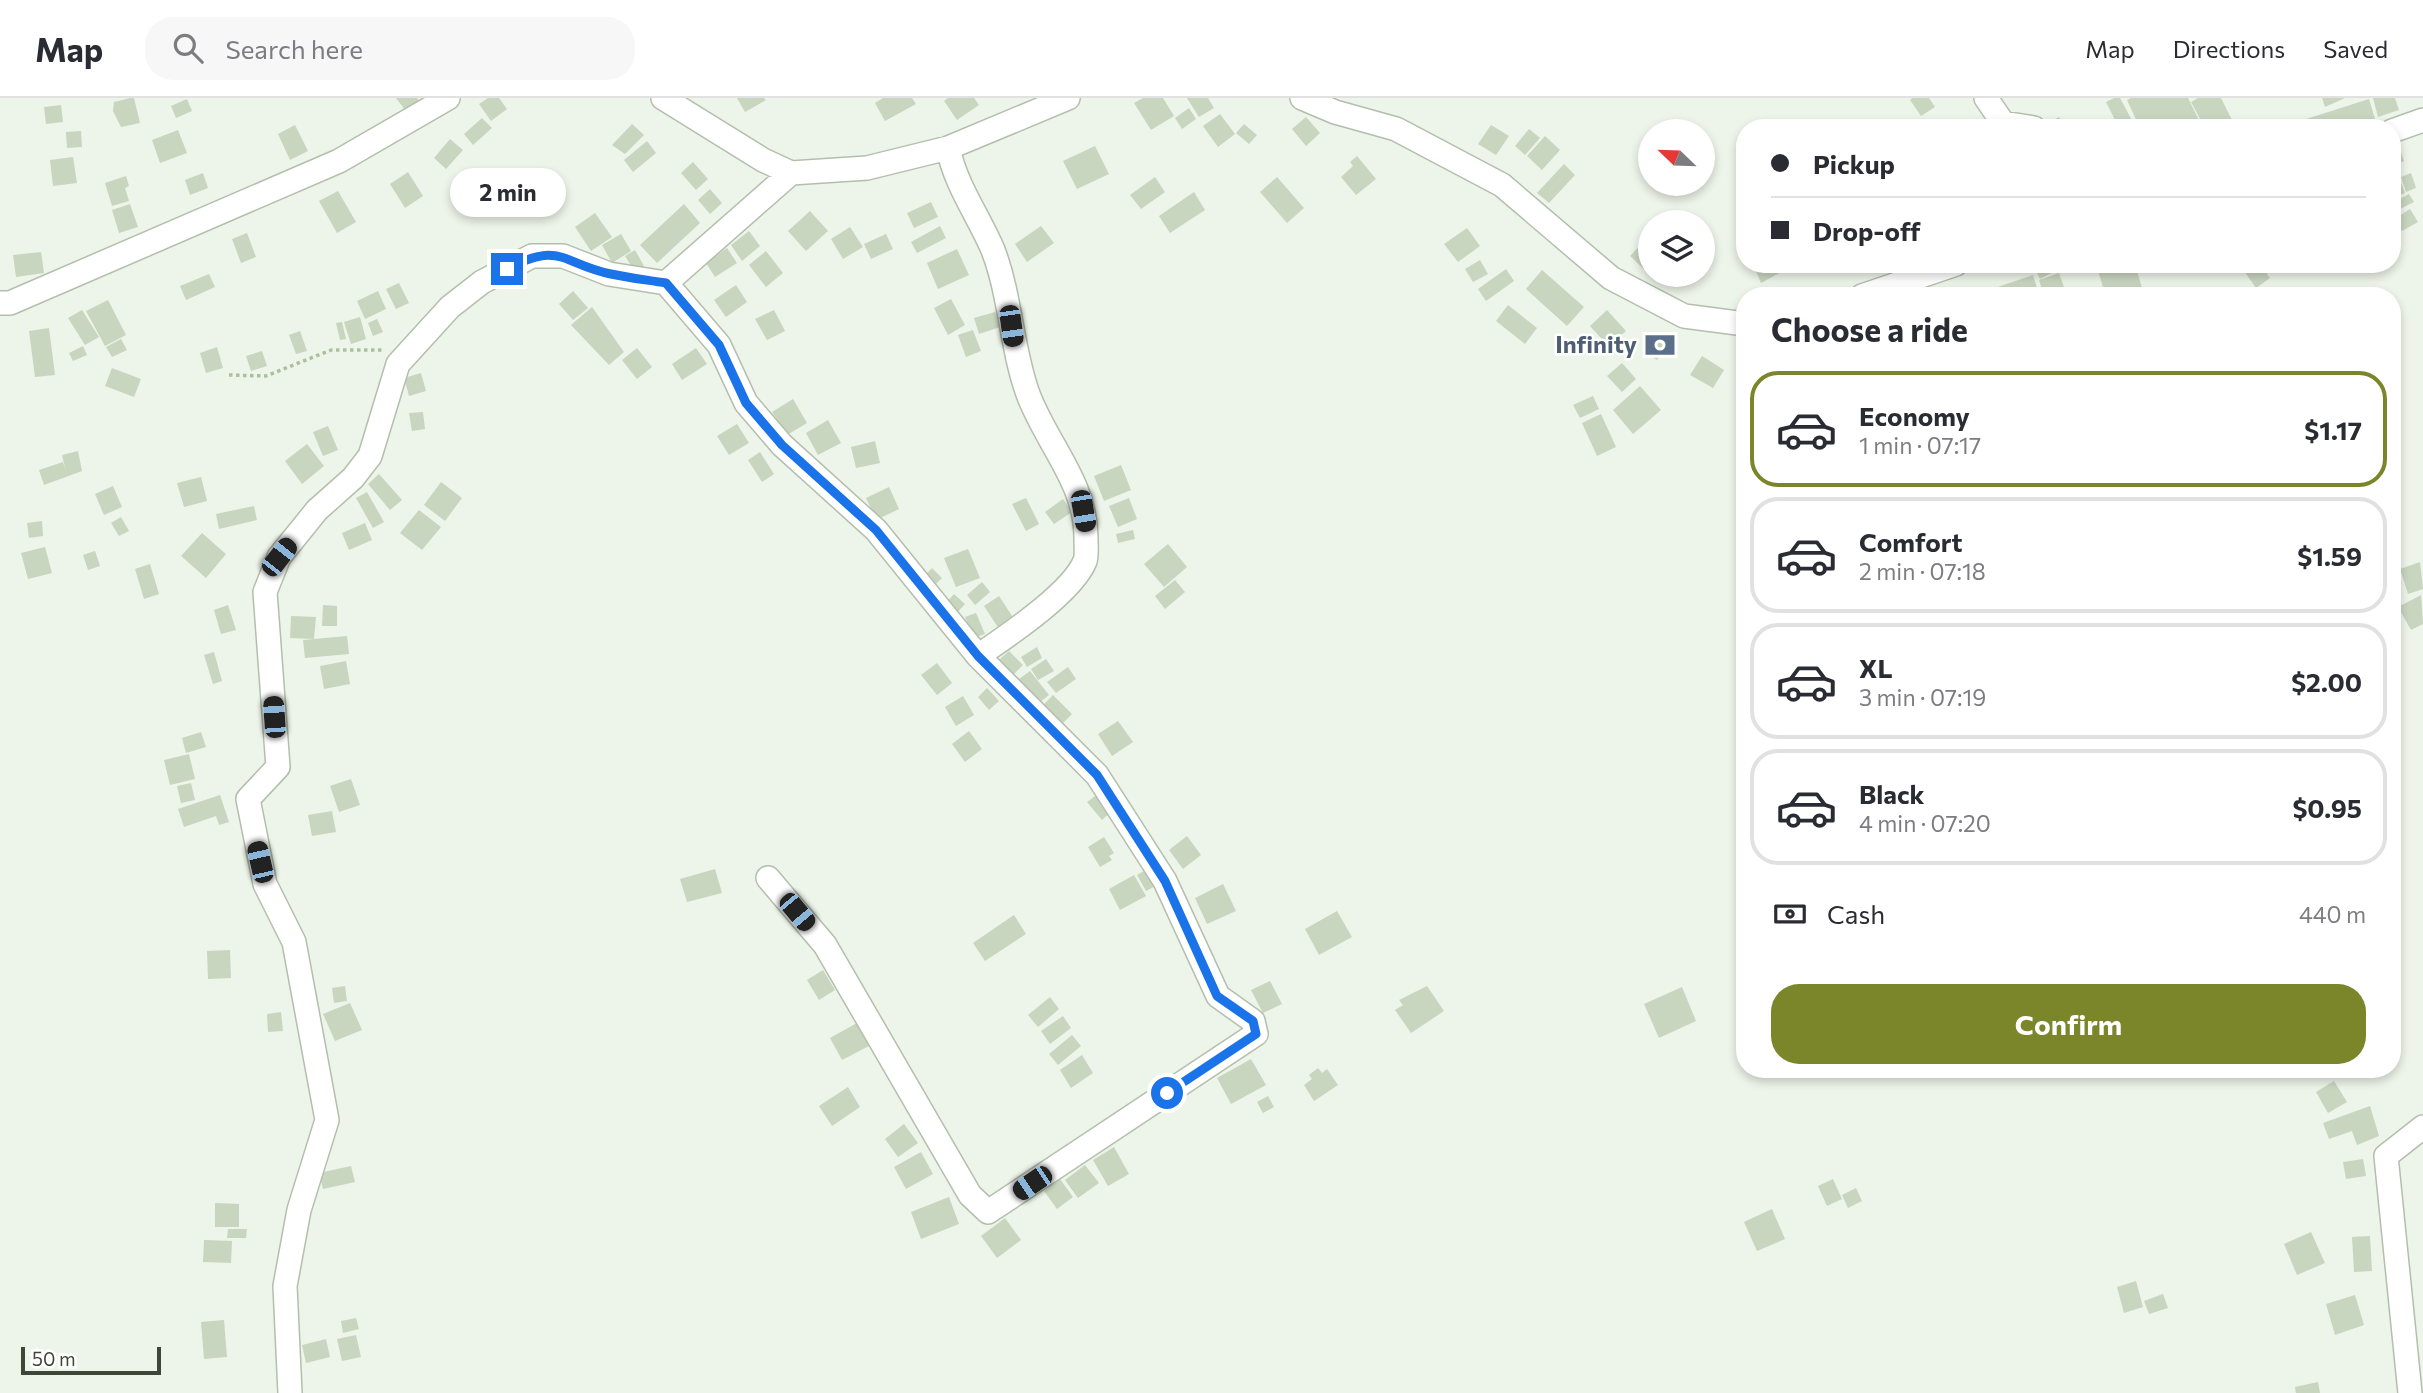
<!DOCTYPE html>
<html lang="en">
<head>
<meta charset="utf-8">
<style>
  :root { --surface:#fff; --page:#f7f7f7; --text:#2b2b33; --muted:#7c7c81; --line:#e1e1e2; --accent:#7b852a }
  body { margin:0; font-family:Commissioner,sans-serif; background:var(--page); color:var(--text); height:100vh; display:flex; flex-direction:column; font-size:26px; white-space:nowrap }
  * { box-sizing:border-box; margin:0 }
  p { font-size:23px; color:var(--muted) }
  .icon { flex:none; width:38px; height:38px; fill:none; stroke:currentColor; stroke-width:2; stroke-linecap:round; stroke-linejoin:round }
  .map { position:relative; flex:1; overflow:hidden }
  .details { position:absolute; left:1736px; top:189px; width:665px; height:791px; display:flex; flex-direction:column; background:var(--surface); border-radius:28px; box-shadow:0 4px 10px #0003 }
  .details>* { flex:none }
  .banner { position:absolute; left:1736px; top:21px; width:665px; height:154px; border-radius:28px; box-shadow:0 4px 10px #0003; display:grid; align-content:center; height:154px; padding:0 35px; background:var(--surface) }
  .needle { width:46px; rotate:293deg }
  .tools { position:absolute; left:1638px; top:21px; display:grid; gap:14px }
  .tools a { display:grid; place-items:center; width:77px; height:77px; border-radius:50%; background:var(--surface); box-shadow:0 4px 10px #0003; font-size:35px }
  .scale { position:absolute; left:21px; bottom:18px; width:140px; box-sizing:border-box; padding-left:7px; border:4px solid #3e4737; border-top:0; font-size:19px; line-height:24px; white-space:nowrap; color:#3e4737; -webkit-text-stroke:5px #fff; paint-order:stroke }
  .end { position:absolute; width:32px; height:32px; margin:-16px; border:9px solid #1a73e8; background:#fff; box-shadow:0 0 0 4px #fff }
  .from { border-radius:50% }
  .bubble { position:absolute; height:49px; border-radius:24px; background:var(--surface); box-shadow:0 4px 10px #0003; font-size:23px; font-weight:700; line-height:49px; text-align:center }
  .car { position:absolute; width:21px; height:42px; margin:-21px -10px; border-radius:9px; box-shadow:0 0 5px 2px #0007; background:linear-gradient(#222 24%,#8ab4d8 0 40%,#222 0 76%,#8ab4d8 0 86%,#222 0) }
  .banner b { display:flex; align-items:center; gap:24px; height:66px; font-size:26px }
  .banner b+b { border-top:2px solid var(--line) }
  .banner i { width:18px; height:18px; background:var(--text) }
  ul { padding:0; list-style:none }
  li { display:flex; align-items:center; gap:21px; height:116px; margin:0 14px 10px; padding:0 21px; border:4px solid var(--line); border-radius:28px }
  li div { flex:1 }
  li b { display:block; font-size:26px }
  li em { font-style:normal; font-weight:700 }
  li.selected { border-color:var(--accent) }
  li>.icon { width:63px; height:63px; stroke-width:1.5 }
  h2 { padding:0 35px; font-size:32px; line-height:84px }
  .pay { display:flex; align-items:center; gap:18px; height:77px; padding:0 35px; font-size:26px }
  .pay p { margin-inline-start:auto }
  .button { display:flex; gap:14px; margin-top:auto; padding:14px 35px }
  .button a { flex:1; height:80px; border-radius:28px; background:var(--accent); color:#fff; font-size:28px; font-weight:700; line-height:80px; text-align:center }
  header { display:flex; align-items:center; gap:42px; box-sizing:border-box; height:98px; padding:0 35px; background:var(--surface); border-bottom:2px solid var(--line) }
  header strong { font-size:33px }
  nav { display:flex; gap:38px; margin-inline-start:auto; font-size:24px }
  .search { width:490px; height:63px; background:var(--page); display:flex; align-items:center; gap:18px; box-sizing:border-box; padding:0 24px; border-radius:28px; color:var(--muted); font-size:26px }
  .map>svg:first-child { display:block }
  .building { fill:#c8d5bf }
  .lines { fill:none; stroke-linecap:round; stroke-linejoin:round }
  .minor-casing { stroke:#b3bfac; stroke-width:26 }
  .path { stroke:#abc19d; stroke-width:3.5; stroke-dasharray:3.5 3.5; stroke-linecap:butt }
  .minor { stroke:#fff; stroke-width:23 }
  .route { stroke:#1a73e8; stroke-width:9 }
  .labels { text-anchor:middle; stroke-width:5; stroke-linejoin:round; paint-order:stroke }
  .service-label { font-size:24px; font-weight:bold; fill:#4e5e75; stroke:#fff; text-anchor:end }
</style>
</head>
<body>
<header>
<strong>Map</strong>
<div class="search"><svg class="icon" aria-label="search" viewBox="0 0 24 24"><circle cx="10" cy="10" r="6"/><path d="M15 15l6 6"/></svg>Search here</div>
<nav><a>Map</a><a>Directions</a><a>Saved</a></nav>
</header>
<div class="map">
<svg width="2423" height="1295" viewBox="0 0 2423 1295">
  <rect width="100%" height="100%" fill="#edf4e9"/>
  <path class="building" d="M130 0H134L140 25 121 29 113 13 114 4Z
    M396 0H417L422 6 408 16Z
    M488 0H499L507 11 491 23 479 6Z
    M737 0H764L766 2 745 14Z
    M883 0H912L916 6 885 23 875 5Z
    M948 0H974L979 7 957 22 944 3Z
    M1143 0H1163L1174 18 1151 32 1134 5Z
    M1187 0H1208L1214 10 1199 19Z
    M1912 0H1929L1935 9 1921 18 1910 2Z
    M2114 0H2120L2136 30H2119L2106 4Z
    M2131 0H2188L2202 28 2140 30 2127 2Z
    M2198 0H2221L2236 30H2205L2191 4Z
    M2322 0H2345L2325 9Z
    M2373 0H2395L2399 12 2378 19Z
    M187 1 192 13 176 20 171 8Z
    M2369 1 2375 21 2347 30H2306L2303 22Z
    M61 7 63 24 46 26 44 9Z
    M1189 10 1196 21 1182 31 1175 20Z
    M1220 16 1235 36 1218 49 1203 28Z
    M1306 19 1320 35 1306 48 1292 31Z
    M2059 19 2065 30H2039Z
    M482 20 492 30 473 47 464 36Z
    M632 26 644 37 625 56 612 47Z
    M1244 26 1257 37 1249 46 1236 35Z
    M295 27 308 53 290 62 278 36Z
    M1491 27 1509 38 1496 57 1478 46Z
    M1529 31 1540 40 1525 57 1515 48Z
    M178 32 187 55 160 65 152 42Z
    M81 33 82 49 67 50 66 34Z
    M1545 38 1560 52 1542 72 1527 58Z
    M450 41 463 52 446 71 434 60Z
    M647 43 656 55 633 74 624 62Z
    M2397 43 2404 63 2392 68V45Z
    M1095 48 1109 76 1077 91 1063 63Z
    M1357 58 1376 81 1356 97 1341 79 1353 68 1350 64Z
    M73 59 77 85 53 88 50 62Z
    M693 64 708 81 696 92 681 75Z
    M1564 66 1575 77 1549 105 1537 95Z
    M408 74 423 98 405 110 390 86Z
    M203 75 208 90 190 97 185 82Z
    M2411 75 2416 90 2406 94 2401 79Z
    M2398 77 2405 95 2392 100V80Z
    M126 78 129 88 125 90 129 103 112 108 105 85Z
    M1155 79 1165 94 1141 111 1130 97Z
    M1277 79 1304 110 1287 125 1260 94Z
    M710 91 722 105 710 116 698 102Z
    M338 93 356 124 337 135 319 103Z
    M1194 94 1205 112 1170 135 1159 118Z
    M2409 96 2414 104 2396 113 2392 105Z
    M931 104 938 119 914 130 907 115Z
    M130 106 138 129 119 135 112 112Z
    M684 106 700 125 657 165 640 147Z
    M2410 111 2418 124 2402 133 2395 121Z
    M810 113 828 133 806 153 788 133Z
    M595 115 612 139 591 153 575 129Z
    M940 128 946 140 917 155 911 144Z
    M1041 128 1054 145 1027 164 1015 146Z
    M850 129 863 149 843 161 831 141Z
    M1467 130 1480 148 1458 164 1444 146Z
    M749 133 760 148 742 163 731 147Z
    M247 135 256 159 241 165 232 141Z
    M621 136 631 153 612 165 602 147Z
    M886 136 893 151 871 161 864 146Z
    M1648 139 1650 166 1645 172 1630 158Z
    M727 150 737 165 715 179 706 165Z
    M957 151 969 177 938 191 927 165Z
    M635 152 644 168 635 174 625 158Z
    M766 153 783 175 766 189 749 167Z
    M41 154 44 175 16 179 13 157Z
    M1480 162 1488 176 1473 184 1465 171Z
    M1753 166H1796L1761 185Z
    M2044 166H2056L2059 171 2040 181 2035 171Z
    M2106 166H2159V167L2137 173 2144 197 2128 198 2126 189 2105 196 2097 169Z
    M2247 166H2260L2270 180 2256 190 2242 170Z
    M1506 171 1514 183 1486 203 1478 191Z
    M1542 172 1584 209 1567 228 1526 191Z
    M2059 175 2066 195 2044 198 2039 182Z
    M209 176 215 189 186 202 180 188Z
    M2033 177 2037 190 2014 198H1984L1983 194Z
    M399 185 409 205 396 211 386 191Z
    M736 187 747 204 726 219 714 202Z
    M378 193 386 211 365 221 357 203Z
    M573 193 588 210 573 222 559 206Z
    M951 201 965 227 948 237 934 210Z
    M108 202 126 237 105 248 86 213Z
    M1508 207 1537 230 1525 246 1496 223Z
    M592 209 624 254 609 267 571 227Z
    M82 212 99 239 85 247 68 220Z
    M774 212 785 233 767 242 755 221Z
    M1607 212 1626 233 1608 248 1590 228Z
    M995 214 1000 229 979 236 974 220Z
    M360 219 366 241 351 246 344 224Z
    M377 221 383 234 373 238 368 225Z
    M342 224 346 241 340 242 336 225Z
    M49 230 55 277 35 279 29 233Z
    M973 232 981 253 966 259 958 237Z
    M300 233 307 253 296 256 289 237Z
    M1654 240 1666 249 1657 262 1644 253Z
    M121 241 127 252 112 259 106 249Z
    M83 248 87 257 73 263 69 255Z
    M217 249 223 270 206 275 200 255Z
    M637 250 652 269 637 281 622 262Z
    M696 250 707 266 682 282 672 266Z
    M262 253 267 268 251 273 246 258Z
    M1702 258 1724 272 1713 290 1690 277Z
    M1622 265 1636 281 1622 294 1607 278Z
    M112 270 141 281 134 299 105 288Z
    M421 275 426 293 409 298 404 280Z
    M1640 288 1661 312 1633 336 1613 312Z
    M1593 298 1599 311 1580 320 1573 307Z
    M793 301 807 325 787 337 772 314Z
    M423 314 425 331 412 333 409 315Z
    M1601 316 1616 349 1597 358 1582 325Z
    M828 322 841 345 818 357 806 335Z
    M737 326 749 345 729 357 717 338Z
    M328 328 338 352 323 358 313 334Z
    M875 343 880 365 856 370 851 349Z
    M307 346 324 368 302 386 285 363Z
    M78 353 82 373 44 387 39 372 63 364 66 374 62 357Z
    M760 354 774 376 762 384 748 362Z
    M1121 367 1131 392 1104 403 1094 378Z
    M379 376 402 402 390 412 368 386Z
    M201 379 207 403 184 409 177 385Z
    M441 384 462 400 445 423 424 407Z
    M113 388 122 409 104 417 95 396Z
    M889 389 899 411 876 422 866 400Z
    M367 394 384 424 373 430 356 400Z
    M1026 400 1039 426 1026 433 1012 406Z
    M1129 400 1137 421 1118 429 1109 408Z
    M1063 401 1072 414 1054 426 1045 414Z
    M254 408 257 422 219 431 216 416Z
    M419 412 441 429 422 452 400 435Z
    M121 419 129 433 119 438 111 425Z
    M42 423 43 438 29 440 27 425Z
    M365 425 372 442 349 452 342 435Z
    M1133 432 1135 441 1118 445 1116 436Z
    M202 435 226 456 206 480 181 458Z
    M1168 446 1187 469 1164 489 1144 466Z
    M45 449 52 475 28 481 21 455Z
    M968 451 980 480 956 489 944 460Z
    M95 453 100 468 88 472 83 457Z
    M2420 464 2423 491 2408 496 2400 471Z
    M150 466 159 496 144 501 135 471Z
    M932 470 942 480 934 488 924 478Z
    M1175 482 1185 494 1165 511 1155 498Z
    M982 484 990 494 975 507 967 497Z
    M954 496 965 506 955 517 944 507Z
    M2421 497 2423 526 2411 532 2398 509Z
    M999 498 1016 524 1001 534 984 508Z
    M228 507 236 532 221 536 214 512Z
    M323 507 337 508V528H322Z
    M976 515 985 536 974 540 965 519Z
    M291 518 316 519 314 541 347 538 349 556 305 560 303 542 314 541 290 540Z
    M1037 549 1042 560 1027 569 1021 559Z
    M1009 553 1023 567 1013 577 999 562Z
    M214 554 222 583 213 586 204 557Z
    M1046 561 1054 573 1038 582 1031 571Z
    M346 563 350 586 324 591 320 568Z
    M937 565 952 585 937 597 921 577Z
    M1068 569 1076 581 1056 595 1047 584Z
    M1030 573 1049 597 1034 609 1015 584Z
    M987 590 999 603 989 612 978 599Z
    M1053 597 1072 616 1060 628 1041 609Z
    M963 598 974 617 956 628 945 609Z
    M1118 623 1133 644 1112 658 1098 636Z
    M969 633 982 651 965 664 952 646Z
    M201 634 206 649 186 655 182 640Z
    M189 656 195 681 170 687 164 662Z
    M351 681 360 707 339 714 330 688Z
    M191 685 195 702 181 705 177 688Z
    M1099 695 1113 712 1102 722 1087 704Z
    M220 697 229 724 219 727 216 718 184 729 178 711Z
    M332 713 336 734 312 738 308 717Z
    M1187 738 1201 757 1183 771 1169 752Z
    M1104 739 1114 755 1109 758 1112 762 1100 769 1088 749Z
    M1151 769 1161 785 1146 793 1137 777Z
    M715 771 722 795 687 804 680 781Z
    M1134 777 1146 798 1120 812 1109 791Z
    M1223 786 1236 813 1207 826 1195 800Z
    M1337 813 1352 839 1319 857 1305 831Z
    M1014 817 1026 836 985 863 973 845Z
    M230 852 231 880 208 881 207 853Z
    M823 872 835 892 819 902 807 882Z
    M1270 883 1282 906 1263 915 1251 892Z
    M345 888 347 903 334 905 332 890Z
    M1427 888 1444 913 1411 935 1395 912 1403 907 1399 902Z
    M1682 889 1696 923 1659 940 1644 906Z
    M1050 899 1059 911 1038 929 1028 917Z
    M350 905 362 932 335 943 323 916Z
    M281 914 283 933 268 934 267 916Z
    M1063 918 1071 930 1050 946 1041 933Z
    M857 925 869 948 842 962 830 940Z
    M1072 937 1081 948 1058 967 1049 956Z
    M1082 957 1093 975 1071 990 1060 972Z
    M1251 961 1266 987 1231 1006 1217 980Z
    M1318 970 1322 975 1327 971 1338 987 1314 1003 1304 987 1312 981 1309 977Z
    M2334 983 2347 1004 2328 1015 2316 994Z
    M848 989 860 1009 832 1028 819 1008Z
    M1268 998 1274 1009 1263 1015 1257 1004Z
    M2370 1008 2379 1038 2357 1047 2352 1033 2329 1041 2323 1025Z
    M904 1026 918 1045 898 1059 885 1041Z
    M1114 1049 1129 1076 1108 1088 1093 1062Z
    M921 1054 933 1076 906 1091 894 1069Z
    M2363 1061 2366 1078 2346 1081 2343 1064Z
    M1085 1067 1099 1085 1078 1100 1065 1082Z
    M351 1068 355 1084 323 1091 319 1075Z
    M1060 1081 1073 1099 1057 1111 1044 1093Z
    M1833 1081 1842 1101 1827 1108 1818 1088Z
    M1856 1090 1862 1103 1848 1110 1842 1097Z
    M949 1099 959 1126 921 1141 911 1114Z
    M215 1105 239 1106V1129H215Z
    M1772 1111 1785 1141 1757 1153 1744 1124Z
    M1005 1120 1021 1142 997 1160 981 1138Z
    M228 1131H247L246 1140H227Z
    M2311 1134 2325 1165 2297 1177 2284 1146Z
    M2370 1138 2372 1173 2354 1174 2352 1139Z
    M204 1142 232 1143 231 1165 203 1164Z
    M2136 1183 2143 1209 2124 1215 2117 1189Z
    M2163 1196 2168 1210 2149 1216 2144 1203Z
    M2355 1197 2364 1227 2335 1237 2326 1206Z
    M356 1220 359 1231 343 1235 341 1223Z
    M224 1222 227 1259 204 1261 201 1224Z
    M356 1237 361 1259 342 1263 337 1241Z
    M326 1241 330 1259 306 1265 302 1247Z
    M2318 1284 2320 1295H2296L2295 1289Z"/>
  <g class="lines">
    <g class="minor-casing">
      <path id="minor" d="M663 0 763 62 791 75 867 70 948 50 1068 0
        M1302 0 1335 14 1396 31 1502 87 1611 180 1684 218 1745 226
        M1986 0 2003 25 2034 30
        M2392 33 2423 22
        M666 185 719 247 746 305 782 347 876 432 978 558C1007 538 1072 495 1085 463 1087 458 1086 448 1086 442 1087 385 1047 347 1028 296 1011 249 1011 199 993 152 978 117 956 88 948 50
        M1862 198 1956 166
        M0 205H10L339 63 448 0
        M768 780 825 847 970 1097 988 1114 1256 936 1253 923 1218 898 1165 783 1097 677 978 558
        M290 1295 285 1188 299 1112 327 1022 294 844 265 786 248 701 278 669 265 494 279 459 317 412 353 380 370 358 398 266 450 209 482 184 532 158H563L609 176 666 185 791 75
        M2410 1295 2386 1058 2423 1029"/>
    </g>
    <path class="path" d="M229 277 266 278 331 252H384"/>
    <use href="#minor" class="minor"/>
  </g>
  <g class="lines">
    <path class="route" d="M507 171C561 142 562 166 611 176 629 180 648 182 666 185L719 247 746 305 782 347 876 432 978 558 1097 677 1165 783 1217 898 1253 923 1256 936 1167 995"/>
  </g>
  <defs>
    <g id="bank-bare" transform="scale(2.415)"><path d="M-6-4H6V4H-6ZM0-2.3a2.3 2.3 0 1 0 0 4.6a2.3 2.3 0 1 0 0-4.6Z" fill="#5c6f8a" stroke="#fff" stroke-width="2.5" paint-order="stroke"/></g>
  </defs>
  <g fill-rule="evenodd">
    <use href="#bank-bare" x="1660" y="247"/>
  </g>
  <g class="labels">
    <g class="service-label">
      <text x="1637" y="255">Infinity</text>
    </g>
  </g>
</svg>
<div class="tools">
<a><svg class="needle" viewBox="-14 -14 28 28"><path d="M0-13l5 13h-10z" fill="#e53935"/><path d="M0 13l5-13h-10z" fill="#7c7c81"/></svg></a>
<a><svg class="icon" aria-label="layers" viewBox="0 0 24 24"><path d="M12 4l9 5-9 5-9-5zM3 14l9 5 9-5"/></svg></a>
</div>
<div class="scale">50 m</div>
<i class="end from" style="left:1167px;top:995px"></i>
<i class="end" style="left:507px;top:171px"></i>
<div class="bubble" style="left:450px;top:70px;width:116px">2 min</div>
<i class="car" style="left:1011px;top:228px;rotate:172deg"></i>
<i class="car" style="left:1083px;top:413px;rotate:170deg"></i>
<i class="car" style="left:279px;top:459px;rotate:38deg"></i>
<i class="car" style="left:274px;top:619px;rotate:356deg"></i>
<i class="car" style="left:260px;top:764px;rotate:347deg"></i>
<i class="car" style="left:797px;top:814px;rotate:140deg"></i>
<i class="car" style="left:1032px;top:1085px;rotate:236deg"></i>
<div class="banner">
<b><i class="from"></i>Pickup</b>
<b><i></i>Drop-off</b>
</div>
<section class="details">
<h2>Choose a ride</h2>
<ul>
<li class="selected"><svg class="icon" aria-label="car" viewBox="0 0 24 24"><path d="M5 17H2v-5l4-1 3-4h7l3 4 3 1v5h-3M9 17h6M6 11h13"/><circle cx="7" cy="17" r="2"/><circle cx="17" cy="17" r="2"/></svg><div><b>Economy</b><p>1 min · 07:17</p></div><em>$1.17</em></li>
<li><svg class="icon" aria-label="car" viewBox="0 0 24 24"><path d="M5 17H2v-5l4-1 3-4h7l3 4 3 1v5h-3M9 17h6M6 11h13"/><circle cx="7" cy="17" r="2"/><circle cx="17" cy="17" r="2"/></svg><div><b>Comfort</b><p>2 min · 07:18</p></div><em>$1.59</em></li>
<li><svg class="icon" aria-label="car" viewBox="0 0 24 24"><path d="M5 17H2v-5l4-1 3-4h7l3 4 3 1v5h-3M9 17h6M6 11h13"/><circle cx="7" cy="17" r="2"/><circle cx="17" cy="17" r="2"/></svg><div><b>XL</b><p>3 min · 07:19</p></div><em>$2.00</em></li>
<li><svg class="icon" aria-label="car" viewBox="0 0 24 24"><path d="M5 17H2v-5l4-1 3-4h7l3 4 3 1v5h-3M9 17h6M6 11h13"/><circle cx="7" cy="17" r="2"/><circle cx="17" cy="17" r="2"/></svg><div><b>Black</b><p>4 min · 07:20</p></div><em>$0.95</em></li>
</ul>
<div class="pay"><svg class="icon" aria-label="cash" viewBox="0 0 24 24"><path d="M3 7h18v10H3z"/><circle cx="12" cy="12" r="2"/></svg>Cash<p>440 m</p></div>
<div class="button"><a>Confirm</a></div>
</section>
</div>
</body>
</html>
